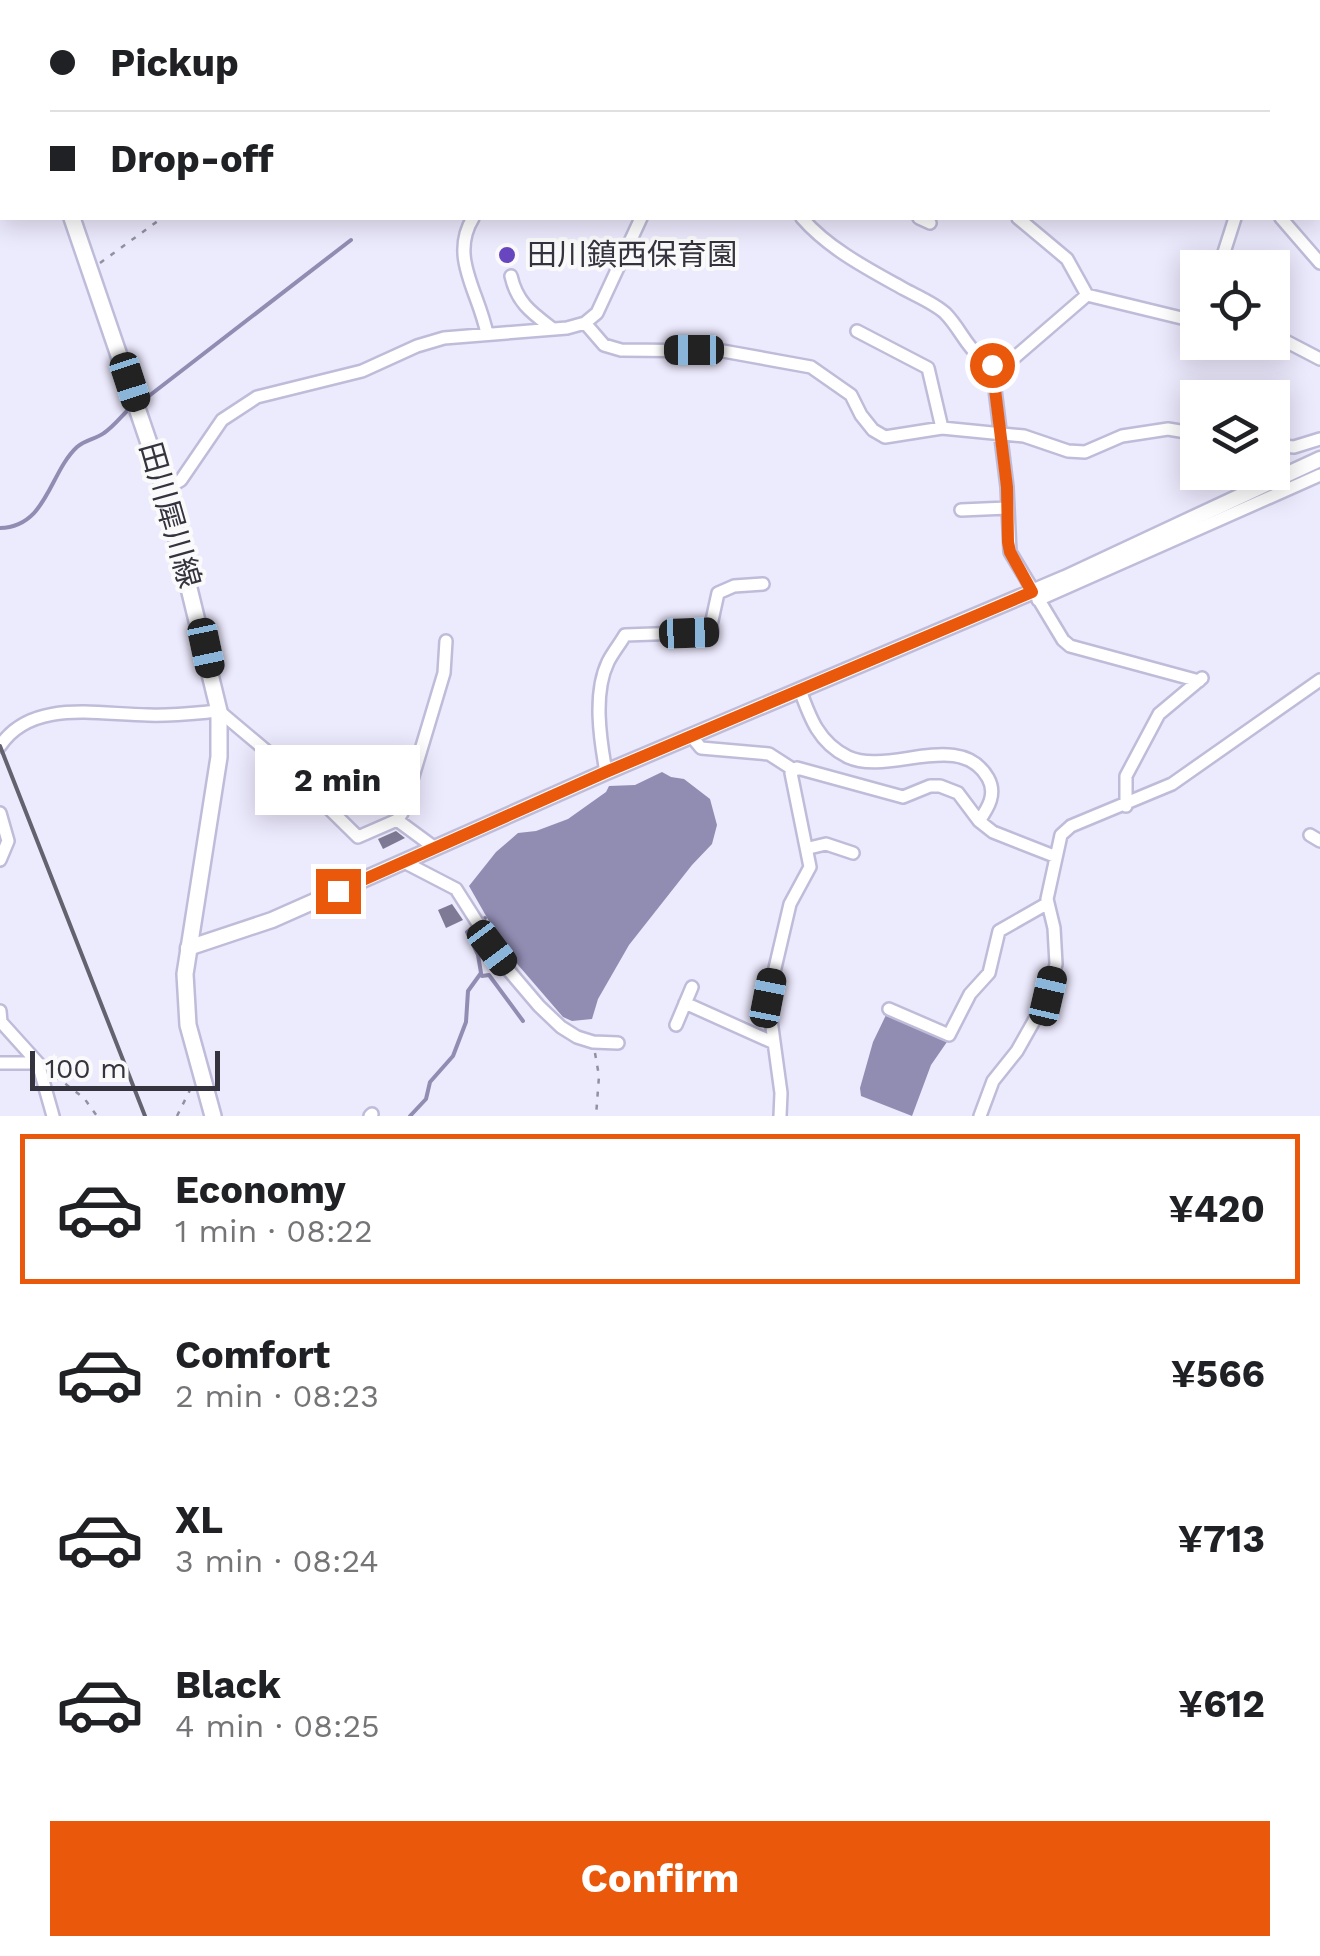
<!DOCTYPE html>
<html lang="en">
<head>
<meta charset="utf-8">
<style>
  :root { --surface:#fff; --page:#f6f6f6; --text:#202124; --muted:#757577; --line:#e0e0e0; --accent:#ea580c }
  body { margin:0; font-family:"Work Sans","Noto Sans JP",sans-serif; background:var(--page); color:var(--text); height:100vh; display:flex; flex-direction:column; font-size:38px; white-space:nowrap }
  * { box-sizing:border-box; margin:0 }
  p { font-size:32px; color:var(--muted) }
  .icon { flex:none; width:55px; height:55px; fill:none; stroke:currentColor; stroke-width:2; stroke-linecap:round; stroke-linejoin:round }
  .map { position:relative; height:1116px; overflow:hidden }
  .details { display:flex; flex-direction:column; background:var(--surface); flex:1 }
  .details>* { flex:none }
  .guide { position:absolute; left:0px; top:0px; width:1320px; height:220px; box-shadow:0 5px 25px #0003; display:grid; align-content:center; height:220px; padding:0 50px; background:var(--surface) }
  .controls { position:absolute; left:1180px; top:250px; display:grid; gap:20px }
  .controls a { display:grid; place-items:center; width:110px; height:110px; border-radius:0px; background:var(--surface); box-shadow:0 5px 25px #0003; font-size:50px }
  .scale { position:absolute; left:30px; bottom:25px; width:190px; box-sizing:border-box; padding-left:10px; border:5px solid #34333e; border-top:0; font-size:28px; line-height:35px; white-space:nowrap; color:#34333e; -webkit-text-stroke:8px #fafafa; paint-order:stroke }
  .end { position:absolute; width:45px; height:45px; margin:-22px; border:12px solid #ea580c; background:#fff; box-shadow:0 0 0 5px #fff }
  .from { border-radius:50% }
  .bubble { position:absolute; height:70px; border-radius:0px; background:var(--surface); box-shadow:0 5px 25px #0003; font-size:32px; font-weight:700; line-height:70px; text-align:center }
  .car { position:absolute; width:30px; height:60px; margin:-30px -15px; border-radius:12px; box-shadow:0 0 8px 2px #0007; background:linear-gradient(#222 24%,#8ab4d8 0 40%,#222 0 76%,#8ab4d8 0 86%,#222 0) }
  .guide b { display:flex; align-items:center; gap:35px; height:95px; font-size:38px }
  .guide b+b { border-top:2px solid var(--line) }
  .guide i { width:25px; height:25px; background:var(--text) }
  ul { padding:18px 0 0; list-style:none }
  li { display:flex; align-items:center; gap:30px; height:150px; margin:0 20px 15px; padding:0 30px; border:5px solid transparent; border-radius:0px }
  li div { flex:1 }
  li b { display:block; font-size:38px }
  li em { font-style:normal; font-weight:700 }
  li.on { border-color:var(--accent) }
  li>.icon { width:90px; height:90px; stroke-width:1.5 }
  .primary-button { display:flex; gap:20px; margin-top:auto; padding:20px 50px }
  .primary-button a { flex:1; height:115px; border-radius:0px; background:var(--accent); color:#fff; font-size:40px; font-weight:700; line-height:115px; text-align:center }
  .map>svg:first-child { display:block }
  .water { fill:#918cb2 }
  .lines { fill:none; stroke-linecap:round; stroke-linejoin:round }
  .stream { stroke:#918cb2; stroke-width:4 }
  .building { fill:#7e7a95 }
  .minor-casing { stroke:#bfbcd9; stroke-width:16 }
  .tertiary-casing { stroke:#bfbcd9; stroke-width:19 }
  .secondary-casing { stroke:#bfbcd9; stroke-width:20 }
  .path { stroke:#9391a1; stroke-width:2.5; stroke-dasharray:5 8; stroke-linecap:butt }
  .minor { stroke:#fff; stroke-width:11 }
  .tertiary { stroke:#fff; stroke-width:14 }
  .secondary { stroke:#fff; stroke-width:15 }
  .rail { stroke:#63626f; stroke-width:4 }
  .route { stroke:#ea580c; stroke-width:12 }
  .poi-dot { fill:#6746bf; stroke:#fafafa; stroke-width:4 }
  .labels { text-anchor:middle; stroke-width:8; stroke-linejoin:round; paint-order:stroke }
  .poi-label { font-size:30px; fill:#34333e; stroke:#fafafa; text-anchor:start }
  .street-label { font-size:30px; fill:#34333e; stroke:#fafafa }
</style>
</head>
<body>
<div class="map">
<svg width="1320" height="1116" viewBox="0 0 1320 1116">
  <rect width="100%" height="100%" fill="#eceafd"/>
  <path class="water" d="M662 772 671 777 684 779 710 799 717 825 712 844 692 865 629 945 598 999 592 1019 572 1021 563 1017 506 951 469 886 496 852 518 833 536 831 568 819 606 792 609 786 635 785Z
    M886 1015 949 1039 931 1065 912 1116 861 1096 860 1088 873 1042Z"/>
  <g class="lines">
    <path class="stream" d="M688 2 690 0
      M145 399 351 240
      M0 528C47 527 49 473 77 447 85 440 96 439 104 433 113 427 120 418 127 411
      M482 976 489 975 523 1021
      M410 1116 426 1099 430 1082 453 1056 466 1022 468 991 481 973 478 955 467 932 485 918"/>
  </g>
  <path class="building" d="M396 831 405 838 383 849 378 839Z
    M452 904 463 920 446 928 438 910Z"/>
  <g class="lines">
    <g class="minor-casing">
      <path id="minor" d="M418 0 419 2
        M1246 0 1247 2
        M495 2 497 0
        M520 2H521
        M747 2 749 0
        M997 2 999 0
        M1053 2 1054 0
        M1158 2 1160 0
        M1318 86 1320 89
        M0 176 2 175
        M473 218C449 257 479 292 487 334
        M802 218C829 249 868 269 904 289 917 296 934 303 945 313 967 335 970 365 1007 364L1087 295 1198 322
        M919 218 930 223
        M1018 218 1067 259 1087 295
        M1281 218 1320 263
        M1219 268 1235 218
        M511 276C517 303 532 313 553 329
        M585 323 604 345 621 350 723 351 811 367 851 395 861 415 873 430 885 437 942 428 1024 436 1068 451 1085 452 1122 436 1168 429 1198 434
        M857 331 928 368 942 428
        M1272 334 1320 359
        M992 365 1007 487 1010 552 1063 640 1070 646 1199 681
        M1272 445 1294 447 1320 439
        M165 490 181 480 222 420 257 397 362 371 417 346 444 338 567 328 585 323 597 313 641 218
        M961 510 1007 508
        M1038 600 1320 475
        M800 690C810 718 819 743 848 757 889 776 960 729 988 778 997 794 988 808 979 821
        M691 736 701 748 769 754 794 770
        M0 746C32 698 100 715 148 715 172 716 196 713 219 711L295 775 358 837 397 820 435 848
        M606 772C600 739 593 693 608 662 613 652 620 644 625 635L712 632 711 625 718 593 734 586 763 584
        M1126 806V776L1159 714 1202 678
        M0 813 8 841 0 860
        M397 820 402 813 444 673 446 641
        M1310 835 1320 841
        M809 848 826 844 853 853
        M404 862 456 889 505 966 539 1006 561 1027 577 1037 593 1042 618 1043
        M685 1003 772 1042
        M889 1009 949 1035 970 994 989 973 999 931 1048 903
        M0 1011 1 1022 38 1063 53 1116
        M676 1025 692 987
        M0 1063H38
        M370 1116 372 1114
        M780 1116 781 1093 768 998 790 904 810 867 791 773 797 768 903 797 930 786H940L958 793 979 821 993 832 1054 856
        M980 1116 993 1081 1017 1051 1048 996 1056 964 1054 928 1047 899 1061 835 1071 826 1172 784 1320 680"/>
    </g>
    <g class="tertiary-casing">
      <path id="tertiary" d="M188 948 272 920 606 772 1065 578 1320 459"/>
    </g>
    <g class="secondary-casing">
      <path id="secondary" d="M0 34 2 40
        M72 218 165 490 219 711V757L185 974 188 1025 213 1116"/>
    </g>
    <path class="path" d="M100 263 162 218
      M595 1053 599 1076 596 1116
      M55 1076 84 1098 97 1116
      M177 1116 190 1090"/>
    <use href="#minor" class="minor"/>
    <use href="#tertiary" class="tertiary"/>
    <use href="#secondary" class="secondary"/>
    <path class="rail" d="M0 746 145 1116"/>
  </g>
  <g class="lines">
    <path class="route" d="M338 891 606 772 1032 592 1010 552 1008 542 1007 487 992 365"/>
  </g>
  <circle class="poi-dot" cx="507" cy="255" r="10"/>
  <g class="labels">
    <g class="poi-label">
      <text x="527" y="265">田川鎮西保育園</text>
    </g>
    <g class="street-label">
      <text transform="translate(170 515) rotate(74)" y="10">田川犀川線</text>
    </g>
  </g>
</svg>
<div class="controls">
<a><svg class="icon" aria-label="locate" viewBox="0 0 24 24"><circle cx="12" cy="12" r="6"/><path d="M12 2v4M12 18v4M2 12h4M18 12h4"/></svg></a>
<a><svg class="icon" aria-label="layers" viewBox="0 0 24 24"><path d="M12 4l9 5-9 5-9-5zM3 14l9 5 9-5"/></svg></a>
</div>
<div class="scale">100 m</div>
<i class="end from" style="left:992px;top:365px"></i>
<i class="end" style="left:338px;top:891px"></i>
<div class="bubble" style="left:255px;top:745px;width:165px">2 min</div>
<i class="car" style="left:694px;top:350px;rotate:270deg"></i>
<i class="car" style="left:130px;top:382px;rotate:162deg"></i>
<i class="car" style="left:689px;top:633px;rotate:88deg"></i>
<i class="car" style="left:206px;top:648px;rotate:168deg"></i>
<i class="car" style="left:492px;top:948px;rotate:143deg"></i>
<i class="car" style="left:1048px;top:996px;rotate:13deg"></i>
<i class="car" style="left:768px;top:998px;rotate:11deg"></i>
<div class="guide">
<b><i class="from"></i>Pickup</b>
<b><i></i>Drop-off</b>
</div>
</div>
<section class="details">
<ul>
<li class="on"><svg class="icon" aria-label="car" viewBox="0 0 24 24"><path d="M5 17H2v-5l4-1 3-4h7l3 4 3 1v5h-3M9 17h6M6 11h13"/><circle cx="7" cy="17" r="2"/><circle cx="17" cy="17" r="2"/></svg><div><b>Economy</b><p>1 min · 08:22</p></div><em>¥420</em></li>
<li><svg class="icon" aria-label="car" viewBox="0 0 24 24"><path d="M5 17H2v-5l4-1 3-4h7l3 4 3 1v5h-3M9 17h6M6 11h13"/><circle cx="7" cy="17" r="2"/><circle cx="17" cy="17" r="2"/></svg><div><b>Comfort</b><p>2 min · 08:23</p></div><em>¥566</em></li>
<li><svg class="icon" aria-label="car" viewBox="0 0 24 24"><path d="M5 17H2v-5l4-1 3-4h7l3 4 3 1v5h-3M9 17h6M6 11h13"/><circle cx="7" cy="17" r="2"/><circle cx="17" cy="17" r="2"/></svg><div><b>XL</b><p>3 min · 08:24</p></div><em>¥713</em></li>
<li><svg class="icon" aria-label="car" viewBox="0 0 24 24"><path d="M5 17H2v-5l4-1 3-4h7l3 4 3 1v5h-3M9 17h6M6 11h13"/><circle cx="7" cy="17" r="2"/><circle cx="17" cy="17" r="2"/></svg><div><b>Black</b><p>4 min · 08:25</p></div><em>¥612</em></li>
</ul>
<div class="primary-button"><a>Confirm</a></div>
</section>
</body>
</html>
